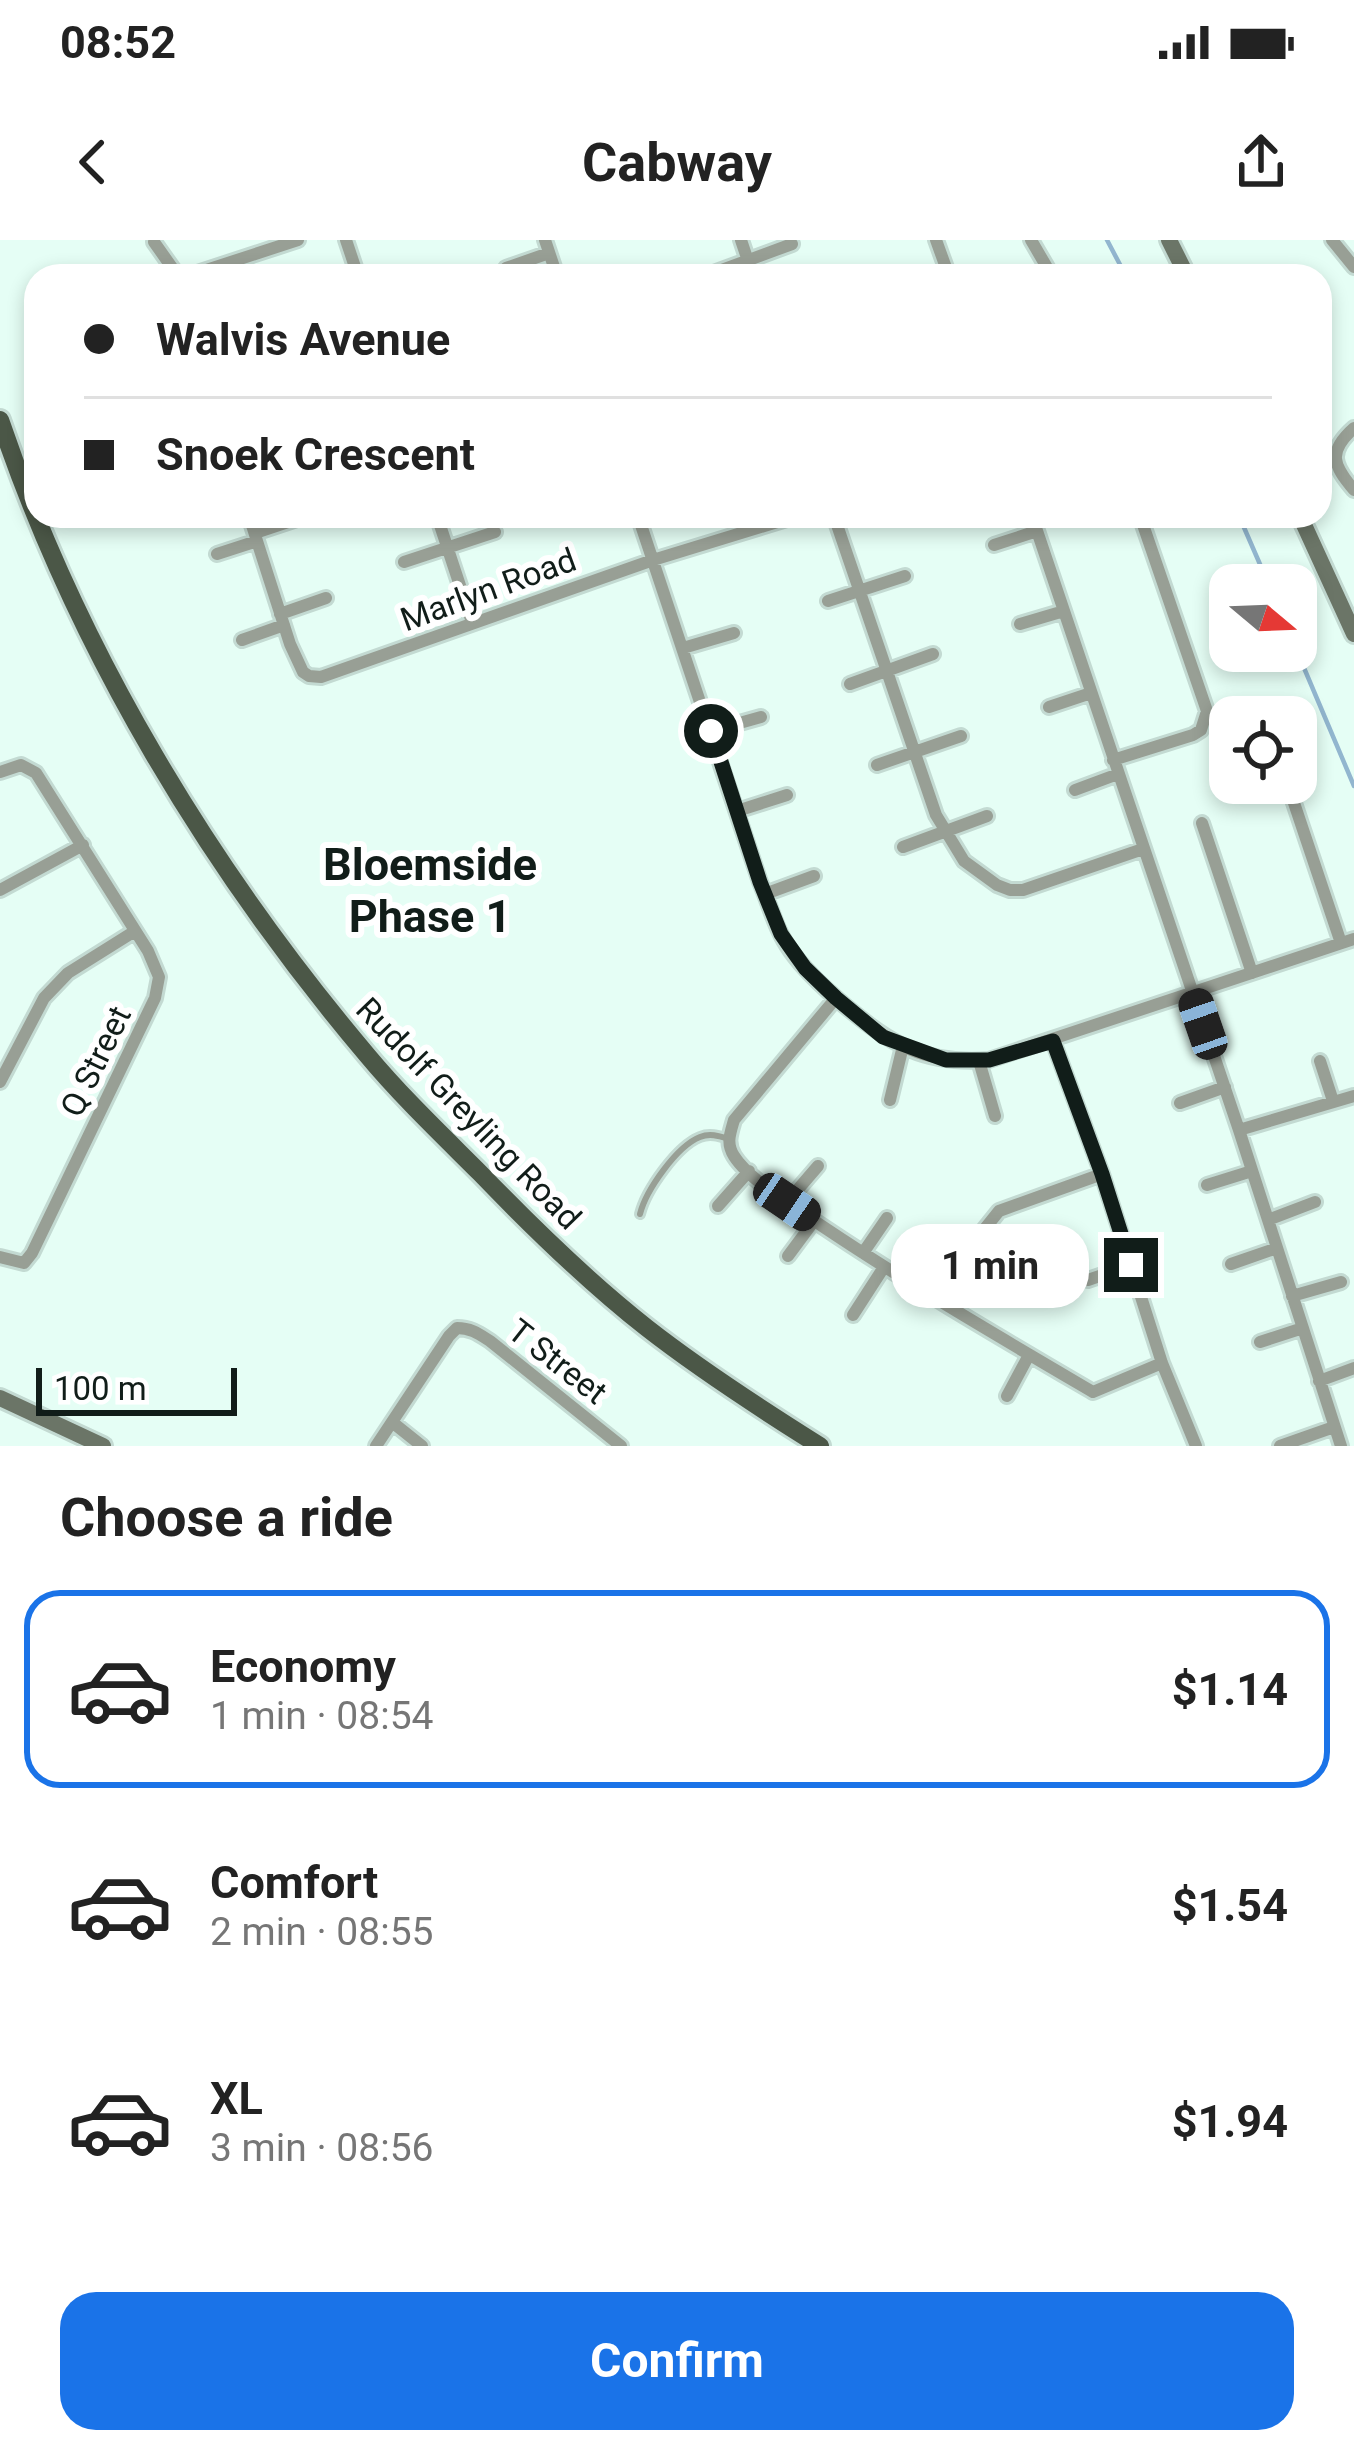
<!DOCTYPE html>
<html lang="en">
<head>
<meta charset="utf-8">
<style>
  :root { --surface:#fff; --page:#f2f2f2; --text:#222; --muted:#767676; --line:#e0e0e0; --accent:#1a73e8 }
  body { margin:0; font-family:Roboto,sans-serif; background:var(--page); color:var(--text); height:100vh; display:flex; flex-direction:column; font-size:45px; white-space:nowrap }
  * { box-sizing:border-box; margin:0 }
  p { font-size:39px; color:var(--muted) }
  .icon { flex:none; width:66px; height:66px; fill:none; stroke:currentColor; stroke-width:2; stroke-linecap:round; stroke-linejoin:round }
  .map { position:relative; height:1206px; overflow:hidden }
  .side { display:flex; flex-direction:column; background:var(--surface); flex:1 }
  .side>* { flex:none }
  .banner { position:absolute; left:24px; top:24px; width:1308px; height:264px; border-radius:36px; box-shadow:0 6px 18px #0003; display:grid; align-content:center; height:264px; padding:0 60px; background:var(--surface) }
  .needle { width:78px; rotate:109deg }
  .controls { position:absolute; left:1209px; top:324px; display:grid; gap:24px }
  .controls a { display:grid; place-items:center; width:108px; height:108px; border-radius:24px; background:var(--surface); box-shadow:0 6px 18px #0003; font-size:60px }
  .scale { position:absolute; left:36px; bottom:30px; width:201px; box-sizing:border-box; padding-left:12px; border:6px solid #111d19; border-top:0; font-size:33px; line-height:42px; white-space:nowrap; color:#111d19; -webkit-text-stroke:9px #fff; paint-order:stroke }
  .end { position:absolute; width:54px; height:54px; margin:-27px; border:15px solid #111d19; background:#fff; box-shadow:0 0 0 6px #fff }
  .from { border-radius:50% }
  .bubble { position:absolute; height:84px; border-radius:36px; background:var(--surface); box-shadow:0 6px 18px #0003; font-size:39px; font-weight:700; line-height:84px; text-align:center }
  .car { position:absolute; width:36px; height:72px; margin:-36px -18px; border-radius:15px; box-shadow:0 0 9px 3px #0007; background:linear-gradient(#222 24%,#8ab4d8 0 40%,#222 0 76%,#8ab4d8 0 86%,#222 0) }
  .banner b { display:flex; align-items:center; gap:42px; height:114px; font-size:45px }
  .banner b+b { border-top:3px solid var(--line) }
  .banner i { width:30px; height:30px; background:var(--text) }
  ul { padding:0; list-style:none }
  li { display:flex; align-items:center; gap:36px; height:198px; margin:0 24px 18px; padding:0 36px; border:6px solid transparent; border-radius:36px }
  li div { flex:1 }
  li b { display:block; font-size:45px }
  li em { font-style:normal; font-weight:700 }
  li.current { border-color:var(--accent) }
  li>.icon { width:108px; height:108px; stroke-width:1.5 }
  h2 { padding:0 60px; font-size:54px; line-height:144px }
  .action { display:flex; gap:24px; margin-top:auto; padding:24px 60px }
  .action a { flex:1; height:138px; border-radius:36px; background:var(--accent); color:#fff; font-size:48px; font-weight:700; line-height:138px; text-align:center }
  .status { display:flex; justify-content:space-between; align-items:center; height:84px; padding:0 60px; background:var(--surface); direction:ltr }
  .status svg { height:33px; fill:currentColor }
  header { display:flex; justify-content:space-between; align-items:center; height:156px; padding:0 60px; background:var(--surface); font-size:54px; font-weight:700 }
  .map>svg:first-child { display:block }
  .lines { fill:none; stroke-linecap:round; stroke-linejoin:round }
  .stream { stroke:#92b6cf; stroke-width:4.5 }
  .lane-casing { stroke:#c3dad2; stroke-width:12 }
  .street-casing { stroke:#c3dad2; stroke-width:18 }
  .secondary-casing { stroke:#c3dad2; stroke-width:22 }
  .primary-casing { stroke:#c3dad2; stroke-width:24 }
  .lane { stroke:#989f95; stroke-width:6 }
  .street { stroke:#989f95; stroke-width:12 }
  .secondary { stroke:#6b7567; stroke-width:16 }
  .primary { stroke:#4b5747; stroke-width:18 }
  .route { stroke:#111d19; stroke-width:15 }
  .labels { text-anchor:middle; stroke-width:12; stroke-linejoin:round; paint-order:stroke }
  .street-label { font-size:33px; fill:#111d19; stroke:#fff }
  .district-label { font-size:45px; font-weight:bold; fill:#111d19; stroke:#fff }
</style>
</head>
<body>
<div class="status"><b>08:52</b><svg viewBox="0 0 49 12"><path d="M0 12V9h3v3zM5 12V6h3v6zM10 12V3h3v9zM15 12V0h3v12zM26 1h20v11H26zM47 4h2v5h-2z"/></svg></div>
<header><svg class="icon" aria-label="back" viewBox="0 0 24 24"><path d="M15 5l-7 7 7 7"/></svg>Cabway<svg class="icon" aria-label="share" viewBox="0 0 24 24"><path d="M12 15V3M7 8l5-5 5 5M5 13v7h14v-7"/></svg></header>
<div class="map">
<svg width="1354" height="1206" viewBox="0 0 1354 1206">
  <rect width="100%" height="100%" fill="#e5fef5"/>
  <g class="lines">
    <path class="stream" d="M1107 0 1126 36
      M1239 276 1269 345
      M1296 409 1354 546"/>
    <g class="lane-casing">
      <path id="lane" d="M640 974C646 950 677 906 700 897 710 893 719 896 729 899"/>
    </g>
    <g class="street-casing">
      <path id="street" d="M346 0 358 36
        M545 0 557 36
        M741 0 753 36
        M936 0 949 36
        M1031 0 1052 36
        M1332 0 1354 27
        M154 2 178 36
        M506 28 549 13
        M711 34 792 4
        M188 36 298 0
        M1354 188C1327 212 1333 225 1354 250
        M249 276 290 404 303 432 309 436 321 437 653 320 797 276
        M437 276 472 382
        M638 276 760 642C770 665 776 691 791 711 805 731 825 749 844 765 892 805 924 825 989 820L1354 699
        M834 276 936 575 964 621 997 645 1010 650H1023L1143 609
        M1032 276 1239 890 1341 1206
        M255 293 297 279
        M994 305 1037 291
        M217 314 257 301
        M404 322 495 292
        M828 361 905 336
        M280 374 326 358
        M1020 384 1064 371
        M242 400 284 385
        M683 408 734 393
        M850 444 933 414
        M1049 467 1091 453
        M711 491 761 477
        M1113 520 1193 495 1201 490 1207 471 1140 276
        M877 525 961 496
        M0 532 21 525 36 533 148 711 159 737 155 758 32 1013 24 1023 0 1017
        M1075 550 1118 534
        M1290 551 1341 703
        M737 571 787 555
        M1202 583 1252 733
        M903 607 987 576
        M0 650 83 605
        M765 654 814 636
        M836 758 734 880C730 894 726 903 734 916 749 940 797 969 822 986 910 1045 1001 1098 1093 1152L1162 1123
        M1053 801 1102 934 1162 1123 1196 1206
        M979 821 995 876
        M1320 821 1333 861
        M0 842 44 758 68 733 135 691
        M890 860 903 806
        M1180 863 1225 847
        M1239 890 1354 856
        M1207 945 1252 931
        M787 962 818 926
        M718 966 749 931
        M1268 980 1315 962
        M863 1013 887 978
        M788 1016 814 981
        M1231 1024 1277 1008
        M1088 1040 1131 1025
        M1292 1056 1341 1042
        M930 1057 999 971 1102 934
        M853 1075 884 1027
        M1260 1102 1303 1088
        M1319 1141 1354 1128
        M1007 1156 1029 1115
        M392 1182 422 1206
        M376 1206 449 1096 457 1088C471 1088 479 1094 490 1101L621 1206
        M1280 1206 1334 1187"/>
    </g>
    <g class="secondary-casing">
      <path id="secondary" d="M1169 0 1187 36
        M1300 276 1354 394
        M0 1158 103 1206"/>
    </g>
    <g class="primary-casing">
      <path id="primary" d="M0 180C78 411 210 629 367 815 402 857 442 895 480 933 533 988 587 1041 647 1088 702 1131 761 1169 820 1206"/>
    </g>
    <use href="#lane" class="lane"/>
    <use href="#street" class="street"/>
    <use href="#secondary" class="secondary"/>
    <use href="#primary" class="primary"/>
  </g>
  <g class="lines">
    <path class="route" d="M711 491 760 642 781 694 805 728 836 758 883 797 946 820H989L1053 801 1102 934 1131 1025"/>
  </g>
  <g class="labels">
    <g class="street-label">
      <text transform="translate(488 349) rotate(-20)" y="12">Marlyn Road</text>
      <text transform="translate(95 821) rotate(-64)" y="12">Q Street</text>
      <text transform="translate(469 873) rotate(46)" y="12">Rudolf Greyling Road</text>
      <text transform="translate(558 1121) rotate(38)" y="12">T Street</text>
    </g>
    <g class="district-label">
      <text x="430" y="640">Bloemside<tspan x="430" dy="52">Phase 1</tspan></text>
    </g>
  </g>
</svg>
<div class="controls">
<a><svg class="needle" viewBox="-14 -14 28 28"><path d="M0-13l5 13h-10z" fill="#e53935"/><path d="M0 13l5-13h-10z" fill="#767676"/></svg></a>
<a><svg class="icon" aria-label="locate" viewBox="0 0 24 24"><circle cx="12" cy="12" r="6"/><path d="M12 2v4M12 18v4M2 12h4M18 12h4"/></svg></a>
</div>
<div class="scale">100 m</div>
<i class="end from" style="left:711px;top:491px"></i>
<i class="end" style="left:1131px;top:1025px"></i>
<div class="bubble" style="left:891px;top:984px;width:198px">1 min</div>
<i class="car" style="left:1203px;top:784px;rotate:341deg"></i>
<i class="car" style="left:787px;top:962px;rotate:124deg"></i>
<div class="banner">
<b><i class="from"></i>Walvis Avenue</b>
<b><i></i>Snoek Crescent</b>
</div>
</div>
<section class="side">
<h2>Choose a ride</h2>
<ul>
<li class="current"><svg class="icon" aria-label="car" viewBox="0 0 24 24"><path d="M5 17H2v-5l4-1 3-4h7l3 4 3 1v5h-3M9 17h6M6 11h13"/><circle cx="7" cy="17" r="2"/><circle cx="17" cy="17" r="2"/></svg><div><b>Economy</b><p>1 min · 08:54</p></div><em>$1.14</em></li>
<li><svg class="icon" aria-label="car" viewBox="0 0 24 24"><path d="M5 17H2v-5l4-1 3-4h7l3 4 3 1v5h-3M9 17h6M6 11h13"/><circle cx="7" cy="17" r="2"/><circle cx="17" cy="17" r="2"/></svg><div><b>Comfort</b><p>2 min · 08:55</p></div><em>$1.54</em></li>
<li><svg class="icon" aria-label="car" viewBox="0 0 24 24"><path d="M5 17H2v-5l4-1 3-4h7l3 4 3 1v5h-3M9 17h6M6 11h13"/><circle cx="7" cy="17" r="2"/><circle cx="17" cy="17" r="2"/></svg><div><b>XL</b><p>3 min · 08:56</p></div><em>$1.94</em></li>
</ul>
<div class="action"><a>Confirm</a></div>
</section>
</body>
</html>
